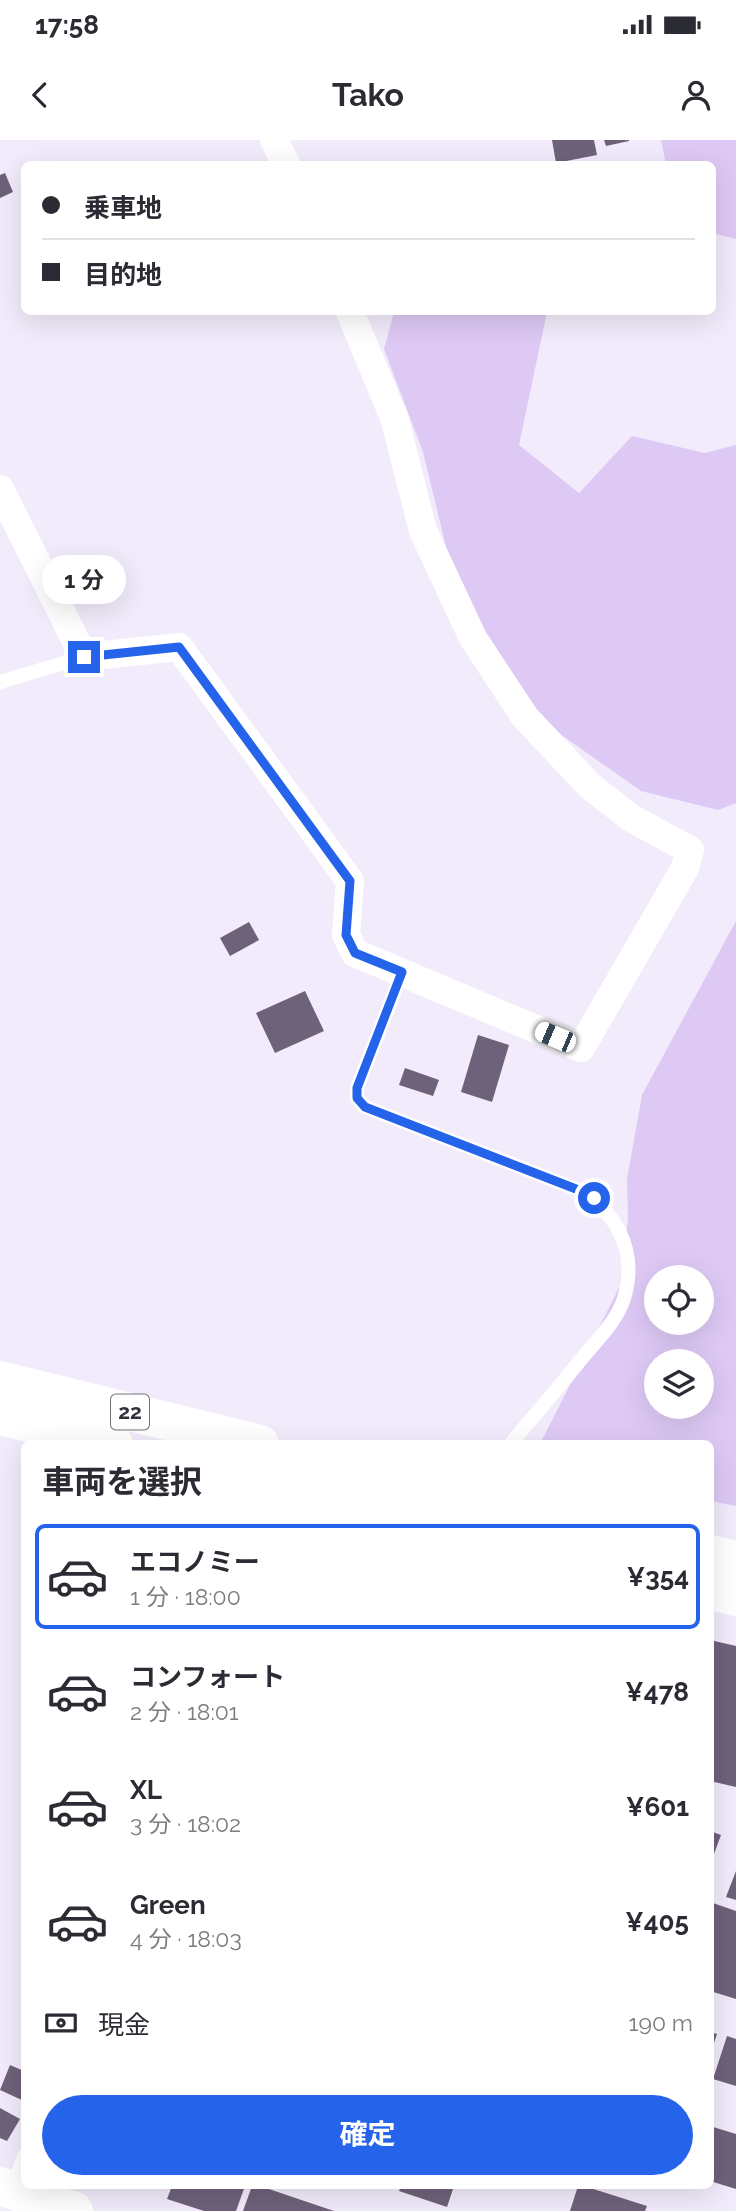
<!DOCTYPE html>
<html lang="ja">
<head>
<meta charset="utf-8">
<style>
  :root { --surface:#fff; --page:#f7f7f7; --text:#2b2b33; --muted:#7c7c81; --line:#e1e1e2; --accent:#2563eb }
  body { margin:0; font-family:Raleway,"Noto Sans JP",sans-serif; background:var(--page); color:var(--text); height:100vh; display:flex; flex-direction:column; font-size:26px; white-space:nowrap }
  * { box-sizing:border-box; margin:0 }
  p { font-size:23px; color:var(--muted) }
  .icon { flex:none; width:38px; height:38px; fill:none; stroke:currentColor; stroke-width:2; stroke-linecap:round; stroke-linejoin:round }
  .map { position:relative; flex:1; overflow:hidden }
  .side { position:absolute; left:21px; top:1300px; width:693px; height:749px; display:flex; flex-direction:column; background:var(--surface); border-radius:10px; box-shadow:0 7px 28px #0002 }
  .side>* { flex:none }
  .hud { position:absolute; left:21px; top:21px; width:695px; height:154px; border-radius:10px; box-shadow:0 7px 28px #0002; display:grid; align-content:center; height:154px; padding:0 21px; background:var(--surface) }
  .fabs { position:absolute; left:644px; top:1125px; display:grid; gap:14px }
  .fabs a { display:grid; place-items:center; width:70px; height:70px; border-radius:50%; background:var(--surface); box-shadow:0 7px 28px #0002; font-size:35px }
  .end { position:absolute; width:32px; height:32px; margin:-16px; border:9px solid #2563eb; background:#fff; box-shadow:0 0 0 4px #fff }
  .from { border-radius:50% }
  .bubble { position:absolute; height:49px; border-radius:24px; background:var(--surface); box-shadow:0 7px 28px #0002; font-size:23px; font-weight:700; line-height:49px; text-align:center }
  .car { position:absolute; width:21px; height:42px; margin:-21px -10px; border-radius:9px; box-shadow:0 0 5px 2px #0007; background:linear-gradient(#fff 24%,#345 0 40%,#fff 0 76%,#345 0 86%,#fff 0) }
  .hud b { display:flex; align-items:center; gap:24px; height:66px; font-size:26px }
  .hud b+b { border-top:2px solid var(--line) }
  .hud i { width:18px; height:18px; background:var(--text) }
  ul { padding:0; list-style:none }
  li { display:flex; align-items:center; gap:21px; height:105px; margin:0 14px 10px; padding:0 7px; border:4px solid transparent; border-radius:10px }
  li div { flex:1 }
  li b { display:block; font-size:26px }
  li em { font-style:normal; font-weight:700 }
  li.on { border-color:var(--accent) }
  li>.icon { width:63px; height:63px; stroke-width:1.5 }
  h2 { padding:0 21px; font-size:32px; line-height:84px }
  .pay { display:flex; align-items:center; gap:18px; height:77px; padding:0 21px; font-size:26px }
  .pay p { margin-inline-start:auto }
  .cta { display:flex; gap:14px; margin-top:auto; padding:14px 21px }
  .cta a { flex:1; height:80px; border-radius:42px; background:var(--accent); color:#fff; font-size:28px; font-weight:700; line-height:80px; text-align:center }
  .status { display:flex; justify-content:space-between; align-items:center; height:49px; padding:0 35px; background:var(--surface); direction:ltr }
  .status svg { height:19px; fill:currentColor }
  header { display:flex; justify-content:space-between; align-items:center; height:91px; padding:0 21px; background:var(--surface); font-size:32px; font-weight:700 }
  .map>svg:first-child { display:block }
  .green { fill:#dec9f5; fill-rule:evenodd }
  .building { fill:#6e627a }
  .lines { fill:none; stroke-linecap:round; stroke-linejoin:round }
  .service { stroke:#fff; stroke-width:14 }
  .minor { stroke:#fff; stroke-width:28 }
  .primary { stroke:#fff; stroke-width:38 }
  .route { stroke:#2563eb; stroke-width:9 }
  .labels { text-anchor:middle; stroke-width:7; stroke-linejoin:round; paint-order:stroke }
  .shield { fill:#fff; stroke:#716e75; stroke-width:2 }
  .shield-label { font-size:21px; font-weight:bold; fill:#34303a }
</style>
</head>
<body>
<div class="status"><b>17:58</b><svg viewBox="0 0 49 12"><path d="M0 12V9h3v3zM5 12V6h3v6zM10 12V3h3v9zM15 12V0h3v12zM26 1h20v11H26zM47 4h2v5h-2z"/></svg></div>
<header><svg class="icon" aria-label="back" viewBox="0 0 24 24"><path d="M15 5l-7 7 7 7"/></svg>Tako<svg class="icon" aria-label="person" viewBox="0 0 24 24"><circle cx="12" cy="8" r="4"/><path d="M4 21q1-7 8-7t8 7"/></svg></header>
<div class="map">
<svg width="736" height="2071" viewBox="0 0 736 2071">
  <rect width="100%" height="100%" fill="#f2ebfb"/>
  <path class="green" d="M661 0H736V99L712 93V24H666Z
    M394 172H547L519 305 579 353 632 296 705 313 736 305V663L718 670 641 651 516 563 456 448 423 312 384 209Z
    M736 781V1366L711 1361 710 1304H540L620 1146 628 1079 627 1039 642 955ZM656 1138H702V1183H656ZM656 1222H702V1267H656Z"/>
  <path class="building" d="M552 0H594L597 15 556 23Z
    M604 0H629V1L606 6Z
    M5 33 13 52 0 58V35Z
    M249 782 259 800 230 816 220 798Z
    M305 851 324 891 275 913 256 873Z
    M478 895 509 905 492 962 461 952Z
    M405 928 439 940 433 956 399 945Z
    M710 1500 736 1506V1647L710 1641Z
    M710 1691 721 1695 711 1722H710Z
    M736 1731V1760L726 1757Z
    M710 1762 736 1771V1859L710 1851Z
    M710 1892 717 1894 711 1912H710Z
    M727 1896 736 1899V1946L713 1939Z
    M10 1925 24 1931V1961L0 1950Z
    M0 1968 20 1979 7 2001 0 1998Z
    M710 1986 736 1994V2049L710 2041Z
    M172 2046H245L236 2071H204L167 2059Z
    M252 2046H260L334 2071H243Z
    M401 2046H454L447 2067 399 2051Z
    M578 2046H584L647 2066 645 2071H570Z"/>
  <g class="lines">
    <path class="service" d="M0 542 84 517
      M402 833 357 948V958L365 967 576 1049C614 1069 636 1107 626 1151 621 1177 599 1198 583 1217 559 1247 535 1275 510 1304
      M13 2048 24 2016"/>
    <path class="minor" d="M274 0 286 24
      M0 349 84 517 179 507 350 741 346 795 355 813 581 908 685 728 690 710 631 678 590 646 525 577 473 498 423 391 395 280 350 172"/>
    <path class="primary" d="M0 1240 260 1304
      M0 1276 114 1304
      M710 1414 736 1420
      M710 1451 736 1457
      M0 2046 74 2071"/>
  </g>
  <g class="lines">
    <path class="route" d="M84 517 179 507 350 741 346 795 355 813 402 832 357 948V958L365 967 576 1049 594 1058"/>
  </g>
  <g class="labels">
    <rect class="shield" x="111" y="1254.5" width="38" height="35" rx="5"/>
    <g class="shield-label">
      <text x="130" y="1279">22</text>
    </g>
  </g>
</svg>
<div class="fabs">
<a><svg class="icon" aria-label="locate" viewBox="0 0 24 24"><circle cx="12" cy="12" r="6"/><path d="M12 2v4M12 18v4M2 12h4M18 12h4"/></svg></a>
<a><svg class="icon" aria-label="layers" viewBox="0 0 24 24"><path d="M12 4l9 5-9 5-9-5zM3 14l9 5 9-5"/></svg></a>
</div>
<i class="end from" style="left:594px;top:1058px"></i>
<i class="end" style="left:84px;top:517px"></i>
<div class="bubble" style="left:42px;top:415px;width:84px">1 分</div>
<i class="car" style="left:555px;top:897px;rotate:293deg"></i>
<div class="hud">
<b><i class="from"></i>乗車地</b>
<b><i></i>目的地</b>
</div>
<section class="side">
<h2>車両を選択</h2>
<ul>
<li class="on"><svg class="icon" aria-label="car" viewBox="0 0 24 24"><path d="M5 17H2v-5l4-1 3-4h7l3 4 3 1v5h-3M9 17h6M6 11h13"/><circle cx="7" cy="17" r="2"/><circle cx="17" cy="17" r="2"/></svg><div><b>エコノミー</b><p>1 分 · 18:00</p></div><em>¥354</em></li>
<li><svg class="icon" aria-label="car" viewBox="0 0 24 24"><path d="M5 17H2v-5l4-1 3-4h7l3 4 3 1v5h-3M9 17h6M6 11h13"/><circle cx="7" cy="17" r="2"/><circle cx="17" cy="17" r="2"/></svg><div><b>コンフォート</b><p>2 分 · 18:01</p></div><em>¥478</em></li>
<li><svg class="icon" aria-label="car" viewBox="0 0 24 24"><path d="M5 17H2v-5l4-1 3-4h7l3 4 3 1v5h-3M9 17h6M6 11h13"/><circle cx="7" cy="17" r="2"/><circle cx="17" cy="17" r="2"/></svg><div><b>XL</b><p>3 分 · 18:02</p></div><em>¥601</em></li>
<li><svg class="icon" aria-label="car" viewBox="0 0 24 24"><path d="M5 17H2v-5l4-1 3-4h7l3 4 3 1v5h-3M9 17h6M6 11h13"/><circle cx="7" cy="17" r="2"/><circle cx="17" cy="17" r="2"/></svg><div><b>Green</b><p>4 分 · 18:03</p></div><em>¥405</em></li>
</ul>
<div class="pay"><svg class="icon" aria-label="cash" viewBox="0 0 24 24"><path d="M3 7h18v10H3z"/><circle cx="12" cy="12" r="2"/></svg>現金<p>190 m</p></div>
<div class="cta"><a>確定</a></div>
</section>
</div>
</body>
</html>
